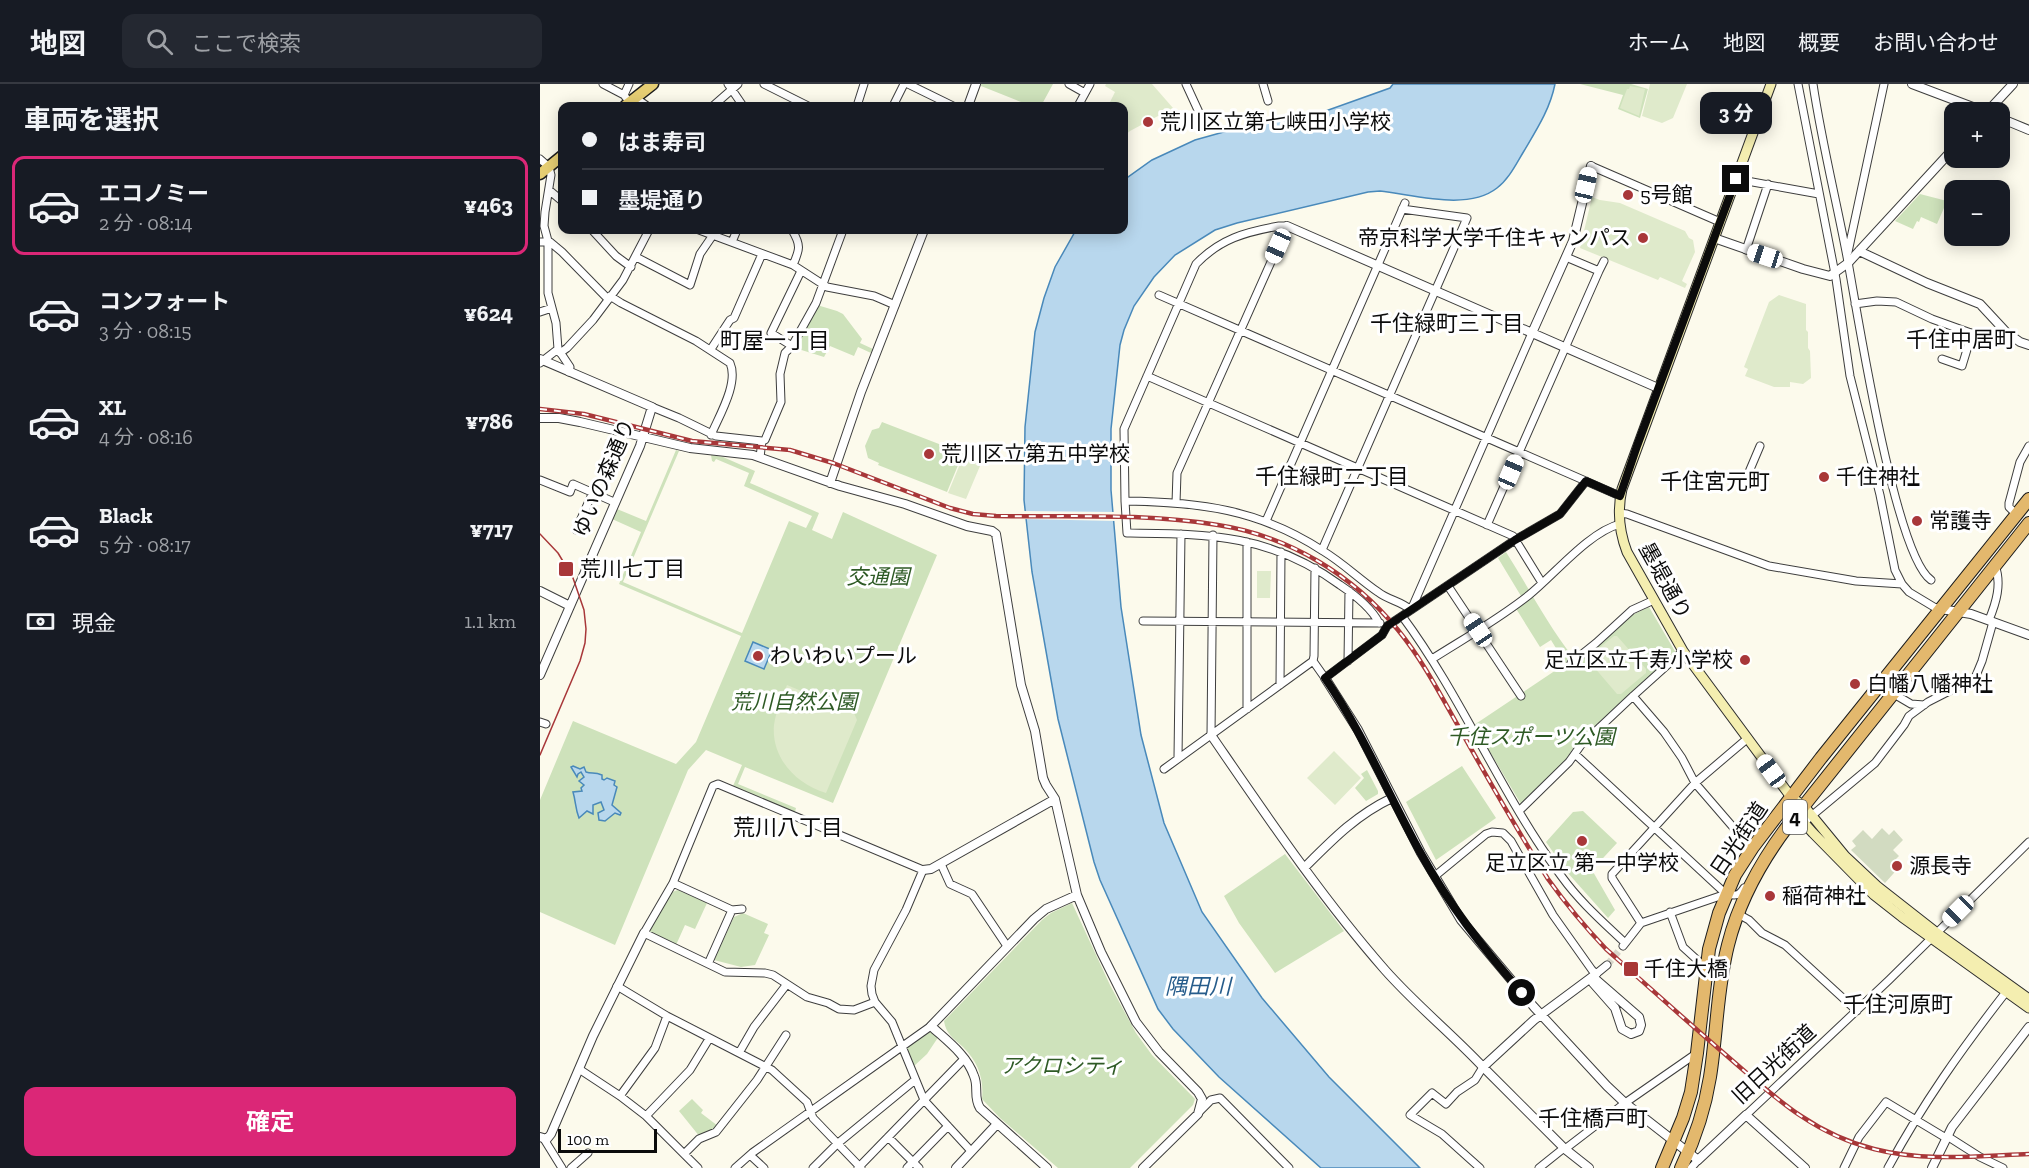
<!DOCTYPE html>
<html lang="ja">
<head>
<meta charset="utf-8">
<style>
  :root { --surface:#171b24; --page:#242831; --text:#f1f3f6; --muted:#9ea1a6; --line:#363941; --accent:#db2777 }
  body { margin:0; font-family:"Zilla Slab","Noto Sans JP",serif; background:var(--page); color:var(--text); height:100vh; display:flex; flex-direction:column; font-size:22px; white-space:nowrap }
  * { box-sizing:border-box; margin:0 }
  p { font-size:20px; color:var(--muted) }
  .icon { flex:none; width:33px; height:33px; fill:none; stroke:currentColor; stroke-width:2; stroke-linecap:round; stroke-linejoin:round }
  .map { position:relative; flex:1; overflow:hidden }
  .side { display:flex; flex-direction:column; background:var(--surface); width:540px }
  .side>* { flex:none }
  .top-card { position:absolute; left:18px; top:18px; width:570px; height:132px; border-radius:12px; box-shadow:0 3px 15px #0003; display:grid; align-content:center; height:132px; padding:0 24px; background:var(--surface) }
  .fabs { position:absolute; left:1404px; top:18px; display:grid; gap:12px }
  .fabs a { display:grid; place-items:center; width:66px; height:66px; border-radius:12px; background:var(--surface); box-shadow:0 3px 15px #0003; font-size:30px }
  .scale { position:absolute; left:18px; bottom:15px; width:99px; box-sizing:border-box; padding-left:6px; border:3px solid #0b0b0b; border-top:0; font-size:16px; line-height:21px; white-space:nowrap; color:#0b0b0b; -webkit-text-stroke:4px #fff; paint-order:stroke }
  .end { position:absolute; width:27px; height:27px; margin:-14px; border:8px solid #0b0b0b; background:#fff; box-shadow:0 0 0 3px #fff }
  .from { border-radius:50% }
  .bubble { position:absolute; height:42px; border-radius:12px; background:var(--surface); box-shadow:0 3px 15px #0003; font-size:20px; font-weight:700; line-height:42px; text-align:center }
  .car { position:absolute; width:18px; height:36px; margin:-18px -9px; border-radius:8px; box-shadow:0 0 4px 2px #0007; background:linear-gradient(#fff 24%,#345 0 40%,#fff 0 76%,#345 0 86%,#fff 0) }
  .top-card b { display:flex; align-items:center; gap:21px; height:57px; font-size:22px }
  .top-card b+b { border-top:2px solid var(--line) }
  .top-card i { width:15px; height:15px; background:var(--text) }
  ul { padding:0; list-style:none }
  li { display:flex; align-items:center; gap:18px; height:99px; margin:0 12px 9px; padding:0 12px; border:3px solid transparent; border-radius:12px }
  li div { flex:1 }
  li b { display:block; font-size:22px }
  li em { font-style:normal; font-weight:700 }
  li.current { border-color:var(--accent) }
  li>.icon { width:54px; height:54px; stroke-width:1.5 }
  h2 { padding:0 24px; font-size:27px; line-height:72px }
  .pay { display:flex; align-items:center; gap:15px; height:66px; padding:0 24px; font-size:22px }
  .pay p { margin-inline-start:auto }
  .cta { display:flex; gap:12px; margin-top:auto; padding:12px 24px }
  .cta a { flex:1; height:69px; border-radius:12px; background:var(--accent); color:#fff; font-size:24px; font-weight:700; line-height:69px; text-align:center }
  header { display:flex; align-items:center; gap:36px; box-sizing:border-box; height:84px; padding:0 30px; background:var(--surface); border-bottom:2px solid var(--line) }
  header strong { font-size:28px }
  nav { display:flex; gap:33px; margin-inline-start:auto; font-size:21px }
  .search { width:420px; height:54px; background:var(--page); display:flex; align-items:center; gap:15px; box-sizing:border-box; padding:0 21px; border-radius:12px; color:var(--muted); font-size:22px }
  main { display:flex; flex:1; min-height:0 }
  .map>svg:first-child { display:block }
  .green { fill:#cee2bb }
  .cemetery { fill:#d2dbc1 }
  .pitch { fill:#dfeacb }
  .water { fill:#b8d7ed; stroke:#4989ba; stroke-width:1.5 }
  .pier { fill:#fcfaec }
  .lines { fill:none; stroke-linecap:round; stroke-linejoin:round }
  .minor-tunnel { stroke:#d8d6ca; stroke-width:7; stroke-dasharray:7 3.5; stroke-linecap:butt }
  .minor-casing { stroke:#3e3e3e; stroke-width:9 }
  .tertiary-casing { stroke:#3e3e3e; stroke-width:10 }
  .secondary-casing { stroke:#2d2d2d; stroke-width:11 }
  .primary-casing { stroke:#1c1c1c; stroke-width:13 }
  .trunk-casing { stroke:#1c1c1c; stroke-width:14 }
  .minor { stroke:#fff; stroke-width:7 }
  .tertiary { stroke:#fff; stroke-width:8 }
  .secondary { stroke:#f4eeb0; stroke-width:9 }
  .primary { stroke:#e6ce73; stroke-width:10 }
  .trunk { stroke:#e3b86d; stroke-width:12 }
  .tram { stroke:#a83739; stroke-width:1.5 }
  .rail-casing { stroke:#a83739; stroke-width:4.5 }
  .rail { stroke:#fff; stroke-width:2; stroke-dasharray:7; stroke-linecap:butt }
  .route { stroke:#0b0b0b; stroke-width:8 }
  .poi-dot { fill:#a83739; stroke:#fff; stroke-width:2 }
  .labels { text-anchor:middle; stroke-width:6; stroke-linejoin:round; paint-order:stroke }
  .shield { fill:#fff; stroke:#545454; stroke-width:1.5 }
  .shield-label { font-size:20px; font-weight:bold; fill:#0b0b0b }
  .poi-label { font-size:21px; fill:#0b0b0b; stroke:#fff; text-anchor:start }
  .street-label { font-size:21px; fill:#0b0b0b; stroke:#fff }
  .park-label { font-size:21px; font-style:italic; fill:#2e5a25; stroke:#fff }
  .neighbourhood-label { font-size:22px; fill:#0b0b0b; stroke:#fff }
  .water-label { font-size:22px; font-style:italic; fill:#265c8b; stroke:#fff }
</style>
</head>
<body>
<header>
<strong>地図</strong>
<div class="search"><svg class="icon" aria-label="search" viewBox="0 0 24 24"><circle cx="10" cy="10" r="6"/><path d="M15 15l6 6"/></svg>ここで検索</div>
<nav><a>ホーム</a><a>地図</a><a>概要</a><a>お問い合わせ</a></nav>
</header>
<main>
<section class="side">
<h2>車両を選択</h2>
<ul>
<li class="current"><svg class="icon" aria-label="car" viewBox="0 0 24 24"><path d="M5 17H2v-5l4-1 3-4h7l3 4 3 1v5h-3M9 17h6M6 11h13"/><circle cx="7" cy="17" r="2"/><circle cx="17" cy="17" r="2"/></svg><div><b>エコノミー</b><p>2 分 · 08:14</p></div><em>¥463</em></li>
<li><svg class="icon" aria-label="car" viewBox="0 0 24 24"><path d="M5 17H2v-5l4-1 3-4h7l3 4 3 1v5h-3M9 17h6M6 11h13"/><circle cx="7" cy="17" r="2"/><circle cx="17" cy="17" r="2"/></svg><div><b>コンフォート</b><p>3 分 · 08:15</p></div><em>¥624</em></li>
<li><svg class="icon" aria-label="car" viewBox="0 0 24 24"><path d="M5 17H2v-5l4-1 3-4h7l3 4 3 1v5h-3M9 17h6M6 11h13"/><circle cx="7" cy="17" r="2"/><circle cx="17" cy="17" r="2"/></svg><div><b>XL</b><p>4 分 · 08:16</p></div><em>¥786</em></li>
<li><svg class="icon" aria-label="car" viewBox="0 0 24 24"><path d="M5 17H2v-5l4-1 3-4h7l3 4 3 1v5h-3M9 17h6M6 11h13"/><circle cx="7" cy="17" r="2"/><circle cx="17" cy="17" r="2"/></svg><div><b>Black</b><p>5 分 · 08:17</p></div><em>¥717</em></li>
</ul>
<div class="pay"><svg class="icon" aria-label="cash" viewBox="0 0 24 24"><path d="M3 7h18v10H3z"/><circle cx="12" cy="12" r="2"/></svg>現金<p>1.1 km</p></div>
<div class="cta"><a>確定</a></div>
</section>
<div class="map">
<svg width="1489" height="1084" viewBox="0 0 1489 1084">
  <rect width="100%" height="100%" fill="#fcfaec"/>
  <path class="green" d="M441 0H513L501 22H491L441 2Z
    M1040 0H1091L1108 5 1100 34 1078 25 1083 11Z
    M1380 110 1407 117 1397 140 1381 133 1379 138 1377 137 1373 145 1355 137Z
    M277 221 297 227 303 230 322 255 320 259 333 265 331 269 318 263 314 272 290 262 284 273 255 264Z
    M342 338 443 377 441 382 421 374 407 408 338 381 339 379 328 374 325 362 332 346 339 344Z
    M136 366 139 367 136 374 83 498 202 549 249 437 266 444 272 432 204 402 209 389 176 375 174 378 172 377 171 371 183 373 215 387 210 399 279 429 272 446 292 455 303 428 397 471 293 719 205 683 198 700 256 724 255 728 193 702 202 681 166 666 148 686 75 861 0 828V716L33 637 136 680 156 658 201 552 79 500 101 448 72 435 77 425 106 437Z
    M966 468C989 504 1007 540 1033 573L1025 579 1011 556 1000 563 975 523 984 517 958 474Z
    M1109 523 1136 569 1045 652 1032 666 1024 679 981 720 934 641 1025 580 1036 578 1092 531Z
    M922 682 956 734 896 776 866 718Z
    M827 686 838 707V710L826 717 815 704 824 694 821 690Z
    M1043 727 1077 759 1052 786 1075 826 1068 834 1027 788 1006 758 1033 728Z
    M745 770 804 847 735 889 699 839 684 812Z
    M138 806 167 819 155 845 145 841 136 861 110 850 109 846 132 808Z
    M532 819 570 901 596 949 612 971 655 1015 653 1021 590 1084H518L460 1034 442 1015C444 994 438 978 423 963 413 954 406 950 404 937L502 836 511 829Z
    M203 829 228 840 224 849 229 851 215 881 201 883 174 876 194 833Z
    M391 944 399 952 387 970 373 983 366 964Z
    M152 1015 163 1026 161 1029 178 1042 175 1047 160 1053 139 1027Z"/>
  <path class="cemetery" d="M1342 744 1349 751 1354 746 1363 756 1353 766 1359 772 1355 776 1361 781 1345 799 1311 766 1316 762 1312 757 1323 746 1332 755Z"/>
  <path class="pitch" d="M566 0H612L633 24 590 47 584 52V22H568L575 8 565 2Z
    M1110 0H1147L1133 34 1122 39 1102 32Z
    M1090 2 1105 5 1099 32 1080 24 1087 5H1089Z
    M1052 113 1060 116 1080 119 1145 147 1149 154 1153 156 1155 168 1142 197 1147 200 1145 204 1120 193 1118 196 1040 164Z
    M1239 211 1266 220V246L1268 248V264L1270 267 1271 294 1263 300 1250 298V303H1234L1205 292 1208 285 1204 283 1229 218Z
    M422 375 440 382 426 415 408 409Z
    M717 487H731L730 514H717Z
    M1074 552H1077L1106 585V589L1081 610H1077L1048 576V573Z
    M247 601 314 629 317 636 286 709C256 700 231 674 234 641 236 627 242 614 247 601Z
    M794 667 821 694 795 721 767 694Z"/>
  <path class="water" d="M853 0H1015C1010 25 997 45 984 67 976 80 969 95 957 104 928 127 875 111 840 107L828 108 697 139 675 146 635 171 614 193 594 222 584 246 580 261 571 345V406L581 523 601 651 624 739 662 828 722 914 789 993 880 1084H781L679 993 633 945 618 925 560 796 554 778 518 635 492 488 484 416 485 343 495 248 504 214 515 183 536 146H584V96L612 76 655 56 734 34 780 29 850 4Z
    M213 558 232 566 224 585 205 577Z
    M33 682 40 685 44 683 46 688C52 690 54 688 62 691V695L64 696 67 694 75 697 74 701 77 703 72 721 81 729 80 731 75 729 65 737 59 736 58 729 64 726 61 718 53 721V730L47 727 39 734C35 724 36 718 33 708L42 707 41 704 44 701 39 697 44 693 41 688 38 690 37 693 31 683Z"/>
  <path class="pier" d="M482 427 576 428V437L483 435Z"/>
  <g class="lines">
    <path class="minor-tunnel" d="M1067 881 1083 862"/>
    <g class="minor-casing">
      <path id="minor" d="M63 0 84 11 90 19
        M188 0 203 22
        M224 0 268 22
        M368 0 413 22
        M529 0 545 9
        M646 0 663 37
        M723 0 728 17
        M1258 0 1296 195 1310 292 1340 411 1355 486 1362 500 1369 508 1394 523 1401 525
        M1273 0C1282 60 1297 119 1308 178 1318 232 1355 471 1391 496
        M84 11 89 0
        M96 14 107 22
        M173 22 198 0
        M317 22 324 0
        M353 22 364 0
        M538 22 550 0
        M0 75 9 83 11 91 5 128 4 142 8 157V209L16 239 18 265 30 283 29 288
        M1051 82 1180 138
        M1196 95 1279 110
        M9 106 22 117
        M52 146 76 172 91 183
        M159 146 253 181 287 203 334 212 355 221
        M252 146C261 161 260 165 253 181
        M0 158H10L22 168 68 215
        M192 158 197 146
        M1206 166 1228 100
        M1308 168 1344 0
        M96 173 150 201 160 170 173 151
        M1059 187 1064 177
        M619 211 1080 412
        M70 212 81 219 156 257 190 279C199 299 179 332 171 351
        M1315 220 1337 217 1356 218 1392 235 1442 253 1461 256 1463 255 1466 248
        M0 228 12 224
        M252 262 231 249 261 187
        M171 265 190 236 194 234 222 170
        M20 269 27 264 53 236 83 196 109 146
        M1402 275 1422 282 1432 249
        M0 279 18 265
        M607 292 973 452 1002 499
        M112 323 139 334 176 352 222 357
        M220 373 222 357 225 356 241 318 240 290 245 269 252 262 276 219 303 146
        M0 396 30 408 33 400 74 418
        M1203 402 1220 362
        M585 417 587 449C669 450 730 450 800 501 815 511 831 523 839 539
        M636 419 637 389 747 142H739C705 148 680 155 656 180L584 345 585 417C659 418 719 425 783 467 803 479 819 495 838 508 848 516 861 517 871 526L975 456 1020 430 1046 397
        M1079 429 1087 430 1229 482 1316 497 1362 500
        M1477 431 1469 423V419L1480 378 1489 362
        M726 437 865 119
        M947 441 1059 187 1026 173
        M36 446 53 408
        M782 466 927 134 862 125
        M908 502 981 612
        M862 532C923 614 961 711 1022 793 1040 818 1063 838 1085 859
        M1449 536C1456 519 1462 500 1455 481
        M603 537 840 539
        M892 575C925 554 959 535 989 511 1014 491 1049 448 1080 440
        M773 577 774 572 775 484
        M808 577 809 507
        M1031 579 1056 559 1092 526 1114 516
        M740 601 741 468
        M1354 610 1371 620 1384 621
        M1093 612 1124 648 1142 674 1155 699 1205 757 1213 763
        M707 625V458
        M0 638 6 640
        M671 651 673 451
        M1035 670 1186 810
        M638 673 641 450
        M624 685 773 577 785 594 842 551 847 542 871 526 992 249
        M979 727 1029 678 1041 661 1093 612 1143 567
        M1263 739 1335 679 1364 641 1369 632 1388 618 1435 594 1442 577 1453 538
        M401 780 410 800 432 810 467 862
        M895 792 946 750 952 748 963 749 971 757 1013 831 1052 886 1056 890 1067 881
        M133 799 192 826 168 880
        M192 826 202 825
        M1130 828 1143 863 1166 884
        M1198 830 1209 836 1222 849 1245 861 1317 927
        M1101 839 1186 810C1196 812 1199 812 1204 804
        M1083 862 1101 839 1072 794V790L1155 699 1208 654
        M77 902 127 932 232 986 267 1018 273 1034 321 1084
        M335 918 314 926 299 925 288 919 267 913 233 891 225 889 185 888 104 849 133 799 173 702 178 700 383 786 366 826 334 886 331 902 332 910 335 918 352 938 384 1016 431 1067
        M199 969 214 943 247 900
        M39 985 80 1012 106 1032 158 1084
        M80 1012 115 964 127 932
        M659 1028 671 1016 680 1014 749 1084
        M1206 1031 1349 896 1489 758
        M106 1032 150 986 169 955
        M1407 1052 1440 1073 1463 1084
        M348 1053 379 1084
        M4 1055 22 1084
        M1025 1065 1085 1019 1157 969
        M144 1070 159 1055 176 1048 217 996 246 951
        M210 1071 224 1084
        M31 1084 48 1069
        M195 1084 212 1069 391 942
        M273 1084 297 1060 375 996
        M318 1084 424 975
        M367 1084 408 1042
        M940 1084 902 1050 870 1031 892 1009 906 1020 917 1008 935 996 943 983
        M999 1084 1024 1064
        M1151 1084 1158 1076
        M1304 1084 1319 1053 1346 1018 1406 1054
        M1348 1084C1383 1019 1421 966 1466 908"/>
    </g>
    <g class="tertiary-casing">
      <path id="tertiary" d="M1372 0 1446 28
        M428 22 436 0
        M1447 28 1473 0
        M1460 34 1489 46
        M747 142 1118 304
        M1174 154 1263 185 1290 192 1308 179 1414 64
        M1319 167 1387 199 1440 220 1466 248 1480 258 1489 261
        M992 249 1033 157 1051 82
        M0 275 112 323 100 362 0 591
        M0 334H19L40 338 150 364 213 371 300 402 365 420 427 442 452 447 456 450 481 601 495 647 503 694 506 701 515 715 537 811 561 868 596 938 619 968 658 1008 662 1015 658 1030 603 1084
        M290 399 321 308 384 146
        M0 507 30 522
        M1401 525 1431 530 1489 551
        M785 594 818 646 881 769 921 836 994 923 1067 1002 1085 1019 1158 1076 1206 1031 1265 1084
        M671 651C726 731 781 813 845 886 876 921 912 950 943 983
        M764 784C792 756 816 731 852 714
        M383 786 391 785 515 715
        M1053 893 1099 933 1101 941 1099 947 1091 950 1082 945 1075 924 1053 899Z
        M0 1053 7 1055 11 1050 53 952 104 849
        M416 1084 457 1040
        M507 1084 440 1024C433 1013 439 1003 434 992 427 971 406 956 391 942L494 835 506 825 537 811
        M1049 1084 1025 1065 943 983 994 936 1056 890
        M1392 1084 1412 1043 1489 943"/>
    </g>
    <g class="secondary-casing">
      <path id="secondary" d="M1231 0 1082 405C1077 427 1079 447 1087 468L1143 567 1251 713 1264 722 1305 772 1337 802 1397 849 1489 915
        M1255 727 1257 731 1273 749 1334 811 1362 833 1489 924"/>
    </g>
    <g class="primary-casing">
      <path id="primary" d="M85 22 113 0
        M0 90 22 72"/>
    </g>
    <g class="trunk-casing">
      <path id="trunk" d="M1122 1084 1143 1034 1151 1008 1157 969 1169 865 1179 829 1195 791 1213 763 1281 674 1489 415
        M1141 1084C1155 1055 1165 1024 1170 993 1177 949 1177 904 1188 861 1199 817 1220 779 1247 743L1489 439"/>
    </g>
    <use href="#minor" class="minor"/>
    <use href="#tertiary" class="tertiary"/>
    <use href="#secondary" class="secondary"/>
    <use href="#primary" class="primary"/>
    <use href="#trunk" class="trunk"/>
    <path class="tram" d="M0 450 18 469 33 494 44 526 46 545 45 559 40 577 0 671"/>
    <g class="rail-casing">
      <path id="rail" d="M0 325 44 330 152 357 250 366 293 379 410 424 433 430 456 432C530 433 605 429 678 441 749 452 813 491 858 546 885 579 904 618 925 654 952 702 979 749 1008 795 1026 820 1045 843 1066 865 1103 898 1141 932 1179 965 1228 1007 1269 1049 1334 1065 1384 1078 1438 1072 1489 1070"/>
    </g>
    <use href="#rail" class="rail"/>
  </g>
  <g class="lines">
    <path class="route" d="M982 909C943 864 909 821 880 768 848 710 823 649 785 594L842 551 847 542 871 526 975 456 1020 430 1046 397 1080 412 1097 362 1196 95"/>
  </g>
  <g class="poi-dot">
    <circle cx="608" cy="38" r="6"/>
    <circle cx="1088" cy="111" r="6"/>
    <circle cx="1103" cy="154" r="6"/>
    <circle cx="389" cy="370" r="6"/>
    <circle cx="1284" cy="393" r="6"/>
    <circle cx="1377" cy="437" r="6"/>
    <rect x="18" y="477" width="16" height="16" rx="3"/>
    <circle cx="218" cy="572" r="6"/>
    <circle cx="1205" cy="576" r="6"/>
    <circle cx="1315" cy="600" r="6"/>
    <circle cx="1042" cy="757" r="6"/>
    <circle cx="1357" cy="782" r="6"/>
    <circle cx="1230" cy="812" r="6"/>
    <rect x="1083" y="877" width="16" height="16" rx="3"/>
  </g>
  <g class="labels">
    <rect class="shield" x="1243" y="716" width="24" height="34" rx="4.5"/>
    <g class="shield-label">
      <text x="1255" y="740">4</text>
    </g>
    <g class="poi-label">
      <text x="620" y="45">荒川区立第七峡田小学校</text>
      <text x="1100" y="118">5号館</text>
      <text x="1091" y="161" text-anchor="end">帝京科学大学千住キャンパス</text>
      <text x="401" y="377">荒川区立第五中学校</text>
      <text x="1296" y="400">千住神社</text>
      <text x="1389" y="444">常護寺</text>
      <text x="40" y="492">荒川七丁目</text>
      <text x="230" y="579">わいわいプール</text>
      <text x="1193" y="583" text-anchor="end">足立区立千寿小学校</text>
      <text x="1327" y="607">白幡八幡神社</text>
      <text x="1042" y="786" text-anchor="middle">足立区立 第一中学校</text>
      <text x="1369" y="789">源長寺</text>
      <text x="1242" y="819">稲荷神社</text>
      <text x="1104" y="892">千住大橋</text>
    </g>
    <g class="street-label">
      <text transform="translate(64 394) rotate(-67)" y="7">ゆいの森通り</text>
      <text transform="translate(1125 497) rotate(61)" y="7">墨堤通り</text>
      <text transform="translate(1199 755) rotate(-56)" y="7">日光街道</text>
      <text transform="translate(1234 980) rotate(-43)" y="7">旧日光街道</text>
    </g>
    <g class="park-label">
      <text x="338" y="500">交通園</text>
      <text x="254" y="625">荒川自然公園</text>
      <text x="991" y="660">千住スポーツ公園</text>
      <text x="522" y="989">アクロシティ</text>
    </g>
    <g class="neighbourhood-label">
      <text x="907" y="247">千住緑町三丁目</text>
      <text x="1421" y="263">千住中居町</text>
      <text x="235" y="264">町屋一丁目</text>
      <text x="792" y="400">千住緑町二丁目</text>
      <text x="1175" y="405">千住宮元町</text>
      <text x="248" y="751">荒川八丁目</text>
      <text x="1358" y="928">千住河原町</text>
      <text x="1053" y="1042">千住橋戸町</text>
    </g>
    <g class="water-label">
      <text x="658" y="910">隅田川</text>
    </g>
  </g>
</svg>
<div class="fabs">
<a>+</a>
<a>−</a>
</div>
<div class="scale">100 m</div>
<i class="end from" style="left:982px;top:909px"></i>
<i class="end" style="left:1196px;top:95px"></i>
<div class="bubble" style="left:1160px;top:8px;width:72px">3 分</div>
<i class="car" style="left:1046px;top:101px;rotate:13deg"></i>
<i class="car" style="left:738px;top:162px;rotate:204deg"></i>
<i class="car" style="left:1225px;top:172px;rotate:288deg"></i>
<i class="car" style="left:971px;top:388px;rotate:23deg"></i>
<i class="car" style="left:938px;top:546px;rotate:326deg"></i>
<i class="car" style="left:1231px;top:687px;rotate:324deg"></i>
<i class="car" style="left:1418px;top:827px;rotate:225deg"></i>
<div class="top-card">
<b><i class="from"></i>はま寿司</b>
<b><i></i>墨堤通り</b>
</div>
</div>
</main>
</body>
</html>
